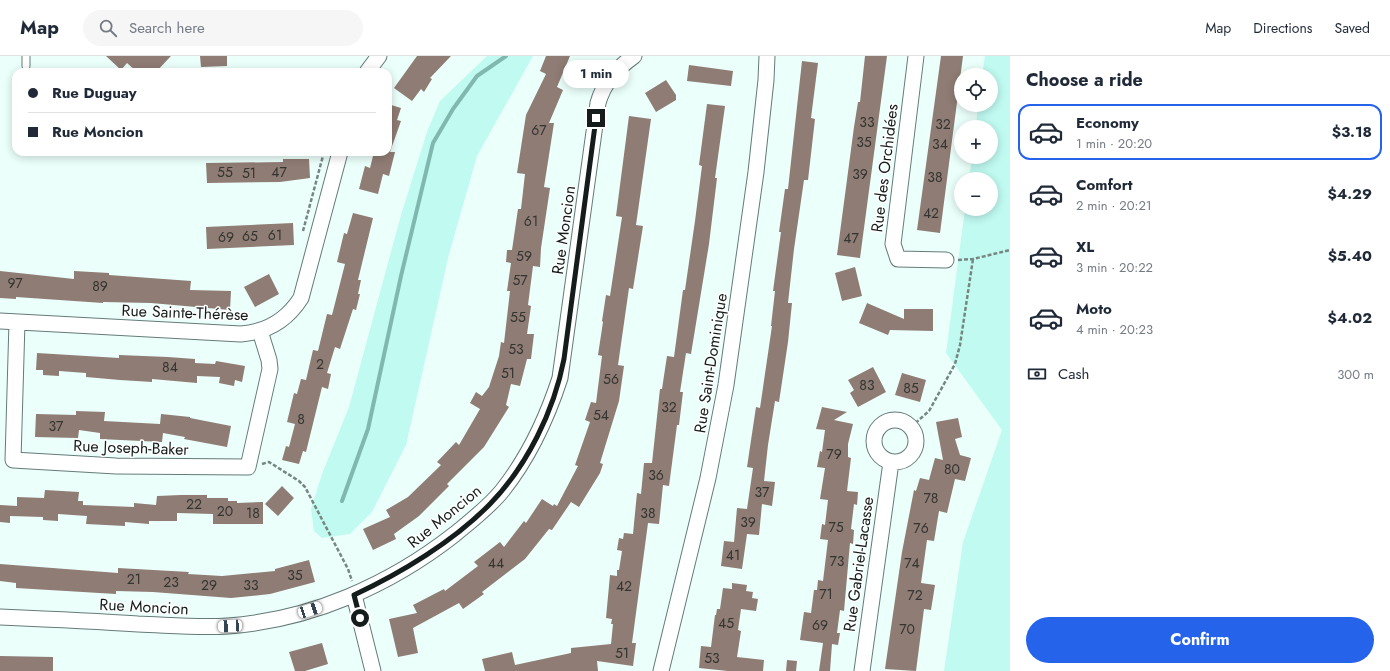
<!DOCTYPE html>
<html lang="en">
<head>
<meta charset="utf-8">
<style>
  :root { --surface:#fff; --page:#f6f6f7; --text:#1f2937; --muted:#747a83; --line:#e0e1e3; --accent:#2563eb }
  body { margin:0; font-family:Jost,sans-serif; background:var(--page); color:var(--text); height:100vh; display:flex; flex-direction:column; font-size:15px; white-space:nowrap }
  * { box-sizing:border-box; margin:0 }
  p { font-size:13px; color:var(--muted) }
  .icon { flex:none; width:22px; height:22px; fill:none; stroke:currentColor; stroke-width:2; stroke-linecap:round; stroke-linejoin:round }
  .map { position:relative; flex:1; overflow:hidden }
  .panel { display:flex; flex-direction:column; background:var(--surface); width:380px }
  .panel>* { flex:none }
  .guide { position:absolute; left:12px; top:12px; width:380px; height:88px; border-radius:12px; box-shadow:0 2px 10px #0003; display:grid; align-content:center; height:88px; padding:0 16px; background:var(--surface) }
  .buttons { position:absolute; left:954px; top:12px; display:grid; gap:8px }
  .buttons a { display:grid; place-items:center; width:44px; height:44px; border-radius:50%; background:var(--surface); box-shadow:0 2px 10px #0003; font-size:20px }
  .end { position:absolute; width:18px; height:18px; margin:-9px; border:5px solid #141d1b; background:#fff; box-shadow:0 0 0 2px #fff }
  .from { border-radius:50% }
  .bubble { position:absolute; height:28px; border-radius:14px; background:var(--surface); box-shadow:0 2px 10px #0003; font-size:13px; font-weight:700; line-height:28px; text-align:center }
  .car { position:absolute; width:12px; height:24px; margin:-12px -6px; border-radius:5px; box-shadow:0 0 3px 1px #0007; background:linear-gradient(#fff 24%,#345 0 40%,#fff 0 76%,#345 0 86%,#fff 0) }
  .guide b { display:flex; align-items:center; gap:14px; height:38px; font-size:15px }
  .guide b+b { border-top:1px solid var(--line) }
  .guide i { width:10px; height:10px; background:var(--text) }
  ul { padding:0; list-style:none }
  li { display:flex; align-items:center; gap:12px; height:56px; margin:0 8px 6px; padding:0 8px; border:2px solid transparent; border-radius:12px }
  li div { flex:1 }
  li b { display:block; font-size:15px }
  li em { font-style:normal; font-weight:700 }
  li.on { border-color:var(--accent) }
  li>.icon { width:36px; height:36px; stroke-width:1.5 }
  h2 { padding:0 16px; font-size:18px; line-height:48px }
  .pay { display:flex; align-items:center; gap:10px; height:44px; padding:0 16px; font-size:15px }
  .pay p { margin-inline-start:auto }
  .primary-button { display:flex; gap:8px; margin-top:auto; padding:8px 16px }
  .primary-button a { flex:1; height:46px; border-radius:24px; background:var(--accent); color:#fff; font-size:16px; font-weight:700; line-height:46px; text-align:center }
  header { display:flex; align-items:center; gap:24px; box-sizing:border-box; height:56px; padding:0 20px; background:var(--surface); border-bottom:1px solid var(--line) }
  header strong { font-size:19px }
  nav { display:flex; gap:22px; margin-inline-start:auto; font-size:14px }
  .search { width:280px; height:36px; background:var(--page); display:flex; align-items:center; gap:10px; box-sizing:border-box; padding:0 14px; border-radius:22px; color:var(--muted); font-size:15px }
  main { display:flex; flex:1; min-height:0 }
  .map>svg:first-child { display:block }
  .green { fill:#c0faf1 }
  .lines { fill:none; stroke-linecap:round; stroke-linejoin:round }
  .stream { stroke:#80b8b0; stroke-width:4 }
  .building { fill:#8f7c74 }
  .lane-casing { stroke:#657b78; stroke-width:9 }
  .street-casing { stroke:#657b78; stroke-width:17 }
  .path { stroke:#788683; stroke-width:2.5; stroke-dasharray:4 2; stroke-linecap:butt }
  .lane { stroke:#fff; stroke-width:7 }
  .street { stroke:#fff; stroke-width:15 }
  .route { stroke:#141d1b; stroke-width:5 }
  .labels { text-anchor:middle; stroke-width:3; stroke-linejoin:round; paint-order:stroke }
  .number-label { font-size:14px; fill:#333531 }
  .street-label { font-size:16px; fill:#141d1b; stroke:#fff }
</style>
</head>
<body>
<header>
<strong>Map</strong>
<div class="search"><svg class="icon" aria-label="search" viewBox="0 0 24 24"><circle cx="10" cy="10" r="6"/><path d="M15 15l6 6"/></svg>Search here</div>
<nav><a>Map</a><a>Directions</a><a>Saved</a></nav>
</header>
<main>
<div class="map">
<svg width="1010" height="615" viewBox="0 0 1010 615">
  <rect width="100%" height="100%" fill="#ebfffb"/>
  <path class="green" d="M487 0H533L477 100 449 198 406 389 372 456 350 478 322 482 314 475 311 453 322 418 349 351 401 159 427 76 440 45Z
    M985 0H1010V615H944L963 486 1002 374 946 297 965 153H991V123H969L972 101H991V71H976L978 49H991V19H982Z"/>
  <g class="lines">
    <path class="stream" d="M342 445 368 373 401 220 433 87 453 53 477 20 506 0"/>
  </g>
  <path class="building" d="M106 0H171L156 16H137L127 7 121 14Z
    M200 0H227V10L201 11Z
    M417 0H451L430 22 432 23 424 36 421 33 412 45 394 32Z
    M546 0H570L557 31 563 34 549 67H554L544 131 550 132 541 192 540 211 533 210 528 249 531 250 527 278H534L531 303H527L520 330 511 328 506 349 509 351 484 391 447 428 449 430 419 460 394 478 396 483 373 494 363 473 390 461 386 454 408 441 441 409 437 406 456 386 459 389 480 353 470 347 476 336 482 340 489 331 499 300 501 286 504 287 510 235H507L511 207 506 206 507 194H512L518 153H521L525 118 517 117 526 59 546 18 540 15Z
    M865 0H887L860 202 837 199 854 71 858 46H860Z
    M941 0H963L940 177 917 174Z
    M802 5 818 7 811 62 815 63 808 124H804L794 193 788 247H792L788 286 779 346 775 345 768 389 764 425 775 426 772 450 762 448 759 479 747 478 742 513 721 510 724 485 734 486 737 452 747 453 753 412 747 411 756 351 760 352 772 270H771L775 235H773L781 176H779L785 133H788Z
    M689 9 733 15 731 30 687 25Z
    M666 24 676 39V44L656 56 645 37Z
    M388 48 401 52 397 64 401 65 390 96H395L389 120 383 118 378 138 359 133 365 110 370 112 374 96H388Z
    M707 48 725 50 715 122H717L709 188 691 298 686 297 680 336H683L679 369H677L669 430 663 429 659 468 648 467 632 587H636L633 610 597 605 598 615H485L482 603 512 596 515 609 571 597V592L611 588 613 568H611L612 563 606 562 610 519 617 520V514H619L622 495 617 494 619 482 623 483 624 477 633 478 637 437 641 438 644 407H652L660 333H662L667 300 674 301 683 234H685L695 165 702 110 699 109Z
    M629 60 651 63 636 169 643 170 633 233 629 232 618 309 624 310 619 345 600 407 603 408 600 417 579 451 571 446 552 474 549 473 525 503 482 536 484 538 463 553 459 547 413 572 418 597 398 601 389 563 417 557 413 549 444 533 445 535 478 510 474 506 500 486 504 491 524 465 526 467 542 443 553 450 554 448 557 450 578 410 575 409 590 366 585 364 591 346 596 347 602 300 598 299 603 266 602 265 606 239 610 240 622 161 616 160Z
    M283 103H309L310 122 280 126 207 127 206 107 283 106Z
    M353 157 373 162 358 224H361L358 238H360L356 254 353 253 340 293 335 291 327 317 331 318 328 333 322 331 306 396 303 395 299 408 282 404 286 390 289 391 295 368 287 366 294 337 297 338 301 323 306 324 313 294 318 295 327 258 332 259 345 208 337 206 344 177 347 178Z
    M293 167 294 189 207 193 206 171Z
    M855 211 862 240 842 245 835 217Z
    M0 215 74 223V215L109 217V219L191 225 190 234 231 235 230 254 151 247 103 246V247L16 241V243L0 242Z
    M269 218 279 238 255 251 244 231Z
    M867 247 904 263V253H933V275L890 274 888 279 859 267Z
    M37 297 119 302V299L168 301 195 303V307L215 308 216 305 245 310 242 326 235 324 234 330 219 327 220 321 197 320V327L152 323V326L120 324 86 321V317L59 315V320L43 319V314H36Z
    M873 311 886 336 858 351 850 337 854 334 848 324Z
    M902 317 926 324 920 346 895 339Z
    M822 351 847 356 834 364 853 368 848 388V401L851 402 847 435 858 436 857 449 854 448 851 473 854 474 853 488 850 487 844 555 840 554 837 577H840L838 589 832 588 830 615H819L823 587 800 584 804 556 811 557 814 534H817L818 524 823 525 828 484 820 483 822 468 825 469 828 444 820 443 825 412 817 411 820 395 822 396 825 374 816 373Z
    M76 355 105 356 104 365 160 368 161 358 190 361V362L231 370 227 391 184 383 185 381 163 377 162 386 100 383V377L79 374 78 382 35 381 36 358 76 359Z
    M958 362 962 381 955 383 960 399 971 402 965 425 955 423 947 457 939 455 934 485 927 484 921 527 935 529 931 554 924 553 916 615 885 613 902 496 914 434 916 435 920 422 929 424 935 402 943 404 936 366Z
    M282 430 294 442 278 460 265 448Z
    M45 434 79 436 78 445H83V449L134 451V447L156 449 157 440 181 439H207V442H228V445H237V447L263 446V468H213V458L177 457V465H149V468L125 466V470L86 468 87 460 58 458V465L43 464V461L10 460V467L0 466V449L17 450V441L44 442Z
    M309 504 315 526 270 538 231 542 153 536 116 535V538L16 532V527L0 525V508L118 517V512L189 516 188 518 222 520 275 515V513Z
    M732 527 747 529 746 535 753 536 752 542 758 543 756 555 741 553 738 574 741 575 737 601 764 604 763 615H728L699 612 701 590 711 591 715 559H716L717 553H720L723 532 732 533Z
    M322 587 328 608 305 615H295L289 596Z
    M0 600 53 601V615H0Z
    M787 604 797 605 796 615H786Z"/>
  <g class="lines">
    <g class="lane-casing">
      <path id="lane" d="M26 10V0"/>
    </g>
    <g class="street-casing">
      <path id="street" d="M916 0 893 188 898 203 946 204
        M367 16 379 0
        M0 265 241 278C267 276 287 264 301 242L340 96
        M17 266 13 404 116 410 248 411 270 313 269 304 260 275
        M874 385a21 21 0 1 1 42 0a21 21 0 1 1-42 0Z
        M354 539 373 615
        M0 561C46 563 92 565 138 568 168 569 198 572 228 570 311 564 390 529 455 478 472 464 489 451 502 435 529 401 547 362 560 322L598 47C604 26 616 13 634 0
        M661 615 708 422 726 329 756 116 766 24 767 0
        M862 615 891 406"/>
    </g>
    <path class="path" d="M303 175 324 96
      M958 204 973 203 1010 194
      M911 371 929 355 955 308 960 289 973 203
      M262 408 269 406 299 425 305 431 348 513 352 525"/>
    <use href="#lane" class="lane"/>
    <use href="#street" class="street"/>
  </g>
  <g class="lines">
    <path class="route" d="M360 562 354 539C401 517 454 485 490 448 527 410 554 355 564 303L596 62"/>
  </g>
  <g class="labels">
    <g class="number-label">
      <text x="867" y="71">33</text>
      <text x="943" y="73">32</text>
      <text x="539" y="79">67</text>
      <text x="864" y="91">35</text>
      <text x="940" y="93">34</text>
      <text x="225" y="121">55</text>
      <text x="279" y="121">47</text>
      <text x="249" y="122">51</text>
      <text x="860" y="123">39</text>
      <text x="935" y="126">38</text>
      <text x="931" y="162">42</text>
      <text x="531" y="170">61</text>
      <text x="275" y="184">61</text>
      <text x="250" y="185">65</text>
      <text x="226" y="186">69</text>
      <text x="851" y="187">47</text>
      <text x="524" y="205">59</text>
      <text x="520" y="229">57</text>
      <text x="15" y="232">97</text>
      <text x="100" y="235">89</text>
      <text x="518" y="266">55</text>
      <text x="516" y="298">53</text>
      <text x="320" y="313">2</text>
      <text x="170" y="316">84</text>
      <text x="508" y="322">51</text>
      <text x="611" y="328">56</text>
      <text x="867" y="334">83</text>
      <text x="911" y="337">85</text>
      <text x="669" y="356">32</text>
      <text x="601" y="364">54</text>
      <text x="301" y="368">8</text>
      <text x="56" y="375">37</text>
      <text x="834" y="403">79</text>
      <text x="952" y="418">80</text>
      <text x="656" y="424">36</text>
      <text x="762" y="441">37</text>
      <text x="931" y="447">78</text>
      <text x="194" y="453">22</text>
      <text x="225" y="460">20</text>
      <text x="253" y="462">18</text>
      <text x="648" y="462">38</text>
      <text x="748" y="471">39</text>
      <text x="836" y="476">75</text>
      <text x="921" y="477">76</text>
      <text x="733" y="504">41</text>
      <text x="837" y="510">73</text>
      <text x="496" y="512">44</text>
      <text x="912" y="512">74</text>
      <text x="295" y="524">35</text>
      <text x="134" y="528">21</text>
      <text x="171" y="531">23</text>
      <text x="209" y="534">29</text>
      <text x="251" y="534">33</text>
      <text x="624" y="535">42</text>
      <text x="826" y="543">71</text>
      <text x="915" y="544">72</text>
      <text x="726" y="572">45</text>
      <text x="820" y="574">69</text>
      <text x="907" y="578">70</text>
      <text x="622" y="602">51</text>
      <text x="712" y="607">53</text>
    </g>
    <g class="street-label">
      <text transform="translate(884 112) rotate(-83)" y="6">Rue des Orchidées</text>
      <text transform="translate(563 174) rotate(-82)" y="6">Rue Moncion</text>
      <text transform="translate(185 256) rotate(2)" y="6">Rue Sainte-Thérèse</text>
      <text transform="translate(710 307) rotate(-81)" y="6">Rue Saint-Dominique</text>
      <text transform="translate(131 391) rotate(2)" y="6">Rue Joseph-Baker</text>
      <text transform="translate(444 460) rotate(-39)" y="6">Rue Moncion</text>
      <text transform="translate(858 508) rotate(-82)" y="6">Rue Gabriel-Lacasse</text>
      <text transform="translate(144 550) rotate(3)" y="6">Rue Moncion</text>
    </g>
  </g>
</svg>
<div class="buttons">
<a><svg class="icon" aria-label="locate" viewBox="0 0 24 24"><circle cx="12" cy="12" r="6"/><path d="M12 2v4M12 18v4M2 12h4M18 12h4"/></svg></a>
<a>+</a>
<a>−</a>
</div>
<i class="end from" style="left:360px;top:562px"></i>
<i class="end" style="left:596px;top:62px"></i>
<div class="bubble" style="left:563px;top:4px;width:66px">1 min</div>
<i class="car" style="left:310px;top:554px;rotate:72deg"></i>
<i class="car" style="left:230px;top:570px;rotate:267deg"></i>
<div class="guide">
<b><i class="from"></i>Rue Duguay</b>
<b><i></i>Rue Moncion</b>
</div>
</div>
<section class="panel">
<h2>Choose a ride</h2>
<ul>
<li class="on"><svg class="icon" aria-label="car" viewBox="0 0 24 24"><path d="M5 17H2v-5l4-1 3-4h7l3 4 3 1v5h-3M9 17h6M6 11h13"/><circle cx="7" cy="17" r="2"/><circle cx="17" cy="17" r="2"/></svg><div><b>Economy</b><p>1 min · 20:20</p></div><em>$3.18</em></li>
<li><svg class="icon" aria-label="car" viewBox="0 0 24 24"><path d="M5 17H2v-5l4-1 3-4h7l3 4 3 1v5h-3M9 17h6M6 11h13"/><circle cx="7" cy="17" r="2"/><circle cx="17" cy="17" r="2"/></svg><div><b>Comfort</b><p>2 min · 20:21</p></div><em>$4.29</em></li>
<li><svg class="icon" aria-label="car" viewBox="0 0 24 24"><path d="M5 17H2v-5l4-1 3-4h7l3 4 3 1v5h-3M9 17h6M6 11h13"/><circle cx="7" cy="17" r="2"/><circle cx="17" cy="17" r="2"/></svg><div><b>XL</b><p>3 min · 20:22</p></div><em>$5.40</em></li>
<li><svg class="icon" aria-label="car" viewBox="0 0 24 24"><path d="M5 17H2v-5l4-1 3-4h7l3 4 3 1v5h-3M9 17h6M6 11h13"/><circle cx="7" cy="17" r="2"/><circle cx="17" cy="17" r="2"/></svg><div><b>Moto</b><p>4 min · 20:23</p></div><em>$4.02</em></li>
</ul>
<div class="pay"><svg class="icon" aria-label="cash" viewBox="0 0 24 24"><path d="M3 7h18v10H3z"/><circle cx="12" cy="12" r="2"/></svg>Cash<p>300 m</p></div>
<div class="primary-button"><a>Confirm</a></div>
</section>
</main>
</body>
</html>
